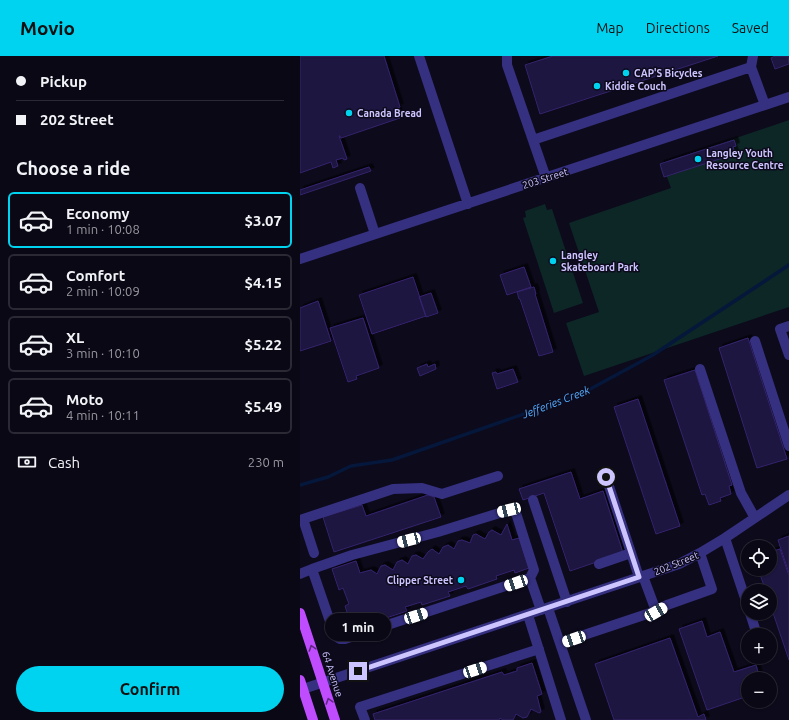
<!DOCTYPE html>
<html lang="en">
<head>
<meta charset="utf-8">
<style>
  :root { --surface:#0a0815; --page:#13111e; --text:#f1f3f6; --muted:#999aa0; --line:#2a2934; --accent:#00d3f0 }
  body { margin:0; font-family:Ubuntu,sans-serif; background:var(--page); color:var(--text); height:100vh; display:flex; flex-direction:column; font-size:15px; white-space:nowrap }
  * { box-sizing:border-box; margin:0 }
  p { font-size:13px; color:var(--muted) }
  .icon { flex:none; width:22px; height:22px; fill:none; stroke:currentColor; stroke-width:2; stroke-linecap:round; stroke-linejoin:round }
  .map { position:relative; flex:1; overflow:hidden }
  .details { display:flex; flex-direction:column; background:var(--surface); width:300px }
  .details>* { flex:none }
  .hud { display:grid; align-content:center; height:88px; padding:0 16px; background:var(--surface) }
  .fabs { position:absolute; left:441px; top:484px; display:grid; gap:8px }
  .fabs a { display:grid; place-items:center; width:36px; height:36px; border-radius:50%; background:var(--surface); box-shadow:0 1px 3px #0004,0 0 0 1px var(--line); font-size:20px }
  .end { position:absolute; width:18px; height:18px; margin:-9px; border:5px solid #cdc5ff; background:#111; box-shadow:0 0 0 2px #111 }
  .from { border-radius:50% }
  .bubble { position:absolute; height:28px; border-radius:14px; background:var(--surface); box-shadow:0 1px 3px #0004,0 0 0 1px var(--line); font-size:13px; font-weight:600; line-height:28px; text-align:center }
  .car { position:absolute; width:12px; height:24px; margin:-12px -6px; border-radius:5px; box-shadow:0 0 3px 1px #0007; background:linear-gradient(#fff 24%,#345 0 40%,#fff 0 76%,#345 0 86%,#fff 0) }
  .hud b { display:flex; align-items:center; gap:14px; height:38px; font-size:15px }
  .hud b+b { border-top:1px solid var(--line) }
  .hud i { width:10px; height:10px; background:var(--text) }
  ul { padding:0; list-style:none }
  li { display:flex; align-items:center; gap:12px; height:56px; margin:0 8px 6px; padding:0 8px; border:2px solid var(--line); border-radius:6px }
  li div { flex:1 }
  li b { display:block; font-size:15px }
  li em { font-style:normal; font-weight:600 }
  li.selected { border-color:var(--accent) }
  li>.icon { width:36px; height:36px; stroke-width:1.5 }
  h2 { padding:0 16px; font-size:18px; line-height:48px }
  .pay { display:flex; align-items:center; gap:10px; height:44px; padding:0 16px; font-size:15px }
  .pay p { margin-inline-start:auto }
  .cta { display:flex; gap:8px; margin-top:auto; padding:8px 16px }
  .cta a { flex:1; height:46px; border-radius:24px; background:var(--accent); color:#111; font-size:16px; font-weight:600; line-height:46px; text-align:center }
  header { display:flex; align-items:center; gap:24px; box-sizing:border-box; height:56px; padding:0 20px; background:var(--accent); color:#111 }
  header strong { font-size:19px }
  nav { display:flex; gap:22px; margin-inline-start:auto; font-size:14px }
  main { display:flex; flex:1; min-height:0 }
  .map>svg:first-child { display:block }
  .green { fill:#0c2726 }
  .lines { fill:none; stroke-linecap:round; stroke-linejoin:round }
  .stream { stroke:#05173a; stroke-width:3.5 }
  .building { fill:#1e143f; stroke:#34246d; filter:url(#shadow) }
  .minor { stroke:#353080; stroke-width:10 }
  .major { stroke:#c04cff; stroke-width:10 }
  .oneway { stroke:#5e2882 }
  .route { stroke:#cdc5ff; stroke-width:5 }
  .poi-dot { fill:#00d3f0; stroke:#0d0a1c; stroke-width:1.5 }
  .labels { text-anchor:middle; stroke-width:3; stroke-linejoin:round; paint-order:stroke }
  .poi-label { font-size:10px; font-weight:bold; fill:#cdc5ff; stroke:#0d0a1c; text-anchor:start }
  .street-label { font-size:10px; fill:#cdc5ff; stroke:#0d0a1c }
  .water-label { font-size:11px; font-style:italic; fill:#53acff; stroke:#0d0a1c }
</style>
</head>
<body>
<header>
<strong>Movio</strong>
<nav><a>Map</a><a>Directions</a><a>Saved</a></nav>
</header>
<main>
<section class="details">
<div class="hud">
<b><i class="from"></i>Pickup</b>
<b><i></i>202 Street</b>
</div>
<h2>Choose a ride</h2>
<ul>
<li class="selected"><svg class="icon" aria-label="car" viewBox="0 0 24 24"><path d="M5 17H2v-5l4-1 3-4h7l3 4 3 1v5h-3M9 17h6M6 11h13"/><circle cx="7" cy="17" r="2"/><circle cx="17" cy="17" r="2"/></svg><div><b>Economy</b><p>1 min · 10:08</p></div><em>$3.07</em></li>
<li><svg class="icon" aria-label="car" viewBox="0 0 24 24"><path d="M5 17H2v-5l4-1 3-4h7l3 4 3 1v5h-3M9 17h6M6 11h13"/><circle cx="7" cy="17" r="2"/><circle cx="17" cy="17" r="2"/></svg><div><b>Comfort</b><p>2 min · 10:09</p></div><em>$4.15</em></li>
<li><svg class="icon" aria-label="car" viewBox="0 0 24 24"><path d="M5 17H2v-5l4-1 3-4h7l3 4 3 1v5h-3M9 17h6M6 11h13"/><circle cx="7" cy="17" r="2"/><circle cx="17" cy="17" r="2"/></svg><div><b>XL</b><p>3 min · 10:10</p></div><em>$5.22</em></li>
<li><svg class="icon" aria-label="car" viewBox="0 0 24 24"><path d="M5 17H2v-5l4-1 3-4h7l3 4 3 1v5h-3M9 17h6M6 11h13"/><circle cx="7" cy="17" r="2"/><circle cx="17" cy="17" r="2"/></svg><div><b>Moto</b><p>4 min · 10:11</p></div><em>$5.49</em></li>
</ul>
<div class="pay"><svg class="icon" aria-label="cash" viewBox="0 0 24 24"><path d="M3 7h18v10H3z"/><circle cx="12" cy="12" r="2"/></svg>Cash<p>230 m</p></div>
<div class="cta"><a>Confirm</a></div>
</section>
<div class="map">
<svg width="489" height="664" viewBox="0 0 489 664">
  <defs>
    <filter id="shadow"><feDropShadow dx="3.5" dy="-3.5" stdDeviation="0" flood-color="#0009"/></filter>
  </defs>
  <rect width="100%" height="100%" fill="#0d0a1c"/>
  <path class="green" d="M489 64V251L284 320 266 267 299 256 269 167 371 132 362 107Z
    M245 148 247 154 252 153 283 247 254 257 223 162 226 161 225 155Z"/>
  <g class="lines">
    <path class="stream" d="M0 429 28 421 51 410 92 404 281 338 353 299 489 209"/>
  </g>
  <path class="building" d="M0 0H84L100 51 97 52 100 62 41 82 40 80H39L47 103 44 104 43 102 36 104 38 110 33 112 31 106 0 117Z
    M253 0H418L240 58 225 9Z
    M475 0H488L489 8 475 13 471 2Z
    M434 84 436 90 433 91 435 98 364 121 360 108Z
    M69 111 71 115 0 139V134Z
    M224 211 231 231 207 239 200 219Z
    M113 221 126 260 72 278 59 239Z
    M234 231 236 238H235L253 296 239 300 220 243H219L217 236Z
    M131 237 138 257 126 261 119 241Z
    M18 245 31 285 0 295V252Z
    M63 262 79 312 56 320 57 323 48 326 30 272Z
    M448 282 487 403 457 412 419 292Z
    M127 308 128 311 135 308 136 313 120 320 117 312Z
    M213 313 218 326 197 333 192 317 196 316 197 318Z
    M395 314 432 429 429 430 431 438 420 442 421 445 409 449 405 438 402 439 364 324Z
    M338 343 380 470 356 478 314 351Z
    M271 416 280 443 303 435 323 497 270 515 244 437 223 444 219 433Z
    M128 439 134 441 141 461 34 496 23 461 62 449 66 460Z
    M207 468 212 484 219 482 229 512 215 517 214 514 196 520 197 523 168 533 166 530 148 536 150 540 122 549 121 546 105 551 107 555 74 566 73 562 63 565 64 568 52 572 45 550 49 548 43 532 39 534 32 513 56 505 60 517 71 514 77 518 81 510 85 509 93 514 97 506 102 504 108 508 112 500 116 499 123 503 128 496 132 493 139 498 143 491 148 489 154 493 158 485 162 484 170 487 173 479 176 478 185 483 189 476 192 474 201 479Z
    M489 480V517L478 484Z
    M480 493 489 520V604L470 548V535H466L458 513H470V496Z
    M402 565 407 581 420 576 434 616 456 609 460 623H448V640L407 654 379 573Z
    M370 582 398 661 404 658 406 664H314L295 608Z
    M232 607 242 638 237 640 241 656 239 657 231 653 227 661 223 662 216 658 213 664H203L200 662 199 664H75L73 658 202 616 204 619 217 615V612Z"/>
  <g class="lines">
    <path class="minor" d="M119 0 168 148
      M207 0V9L246 122
      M453 0 451 11 465 49
      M233 84 451 11
      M60 132 75 178
      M0 203 489 41
      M489 270 480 273 489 299
      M455 285 489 390
      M400 313 441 437 455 462
      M306 421 339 521
      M233 444 267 546
      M3 463 14 497
      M0 464 93 433 122 432 142 438 198 420
      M425 482 448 551
      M299 508 331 497
      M0 518 12 513
      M230 522 234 514 216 457 209 454 138 476 52 499 12 513 35 580 40 583H45L230 522 241 554
      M248 552 286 664
      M356 555 367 549 412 533 400 497
      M450 557 457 579
      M228 559 261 664
      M260 587 356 555 343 520
      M0 634 379 508 400 497 425 482 489 439
      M65 664 60 651 239 593"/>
    <path class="major" d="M0 557 35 664
      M0 624 13 664"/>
  </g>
  <defs><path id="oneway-chevron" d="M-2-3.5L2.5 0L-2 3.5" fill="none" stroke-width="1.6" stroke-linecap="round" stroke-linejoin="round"/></defs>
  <g class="oneway">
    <use href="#oneway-chevron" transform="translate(12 592) rotate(-108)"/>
    <use href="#oneway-chevron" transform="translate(29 645) rotate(-108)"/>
  </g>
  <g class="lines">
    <path class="route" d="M58 615 339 521 306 421"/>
  </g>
  <g class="poi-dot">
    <circle cx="326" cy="17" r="4"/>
    <circle cx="297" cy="30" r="4"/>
    <circle cx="49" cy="57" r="4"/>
    <circle cx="398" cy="103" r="4"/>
    <circle cx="253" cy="205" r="4"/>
    <circle cx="161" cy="524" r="4"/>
  </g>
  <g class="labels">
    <g class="poi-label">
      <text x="334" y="21">CAP'S Bicycles</text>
      <text x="305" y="34">Kiddie Couch</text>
      <text x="57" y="61">Canada Bread</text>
      <text x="406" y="101">Langley Youth<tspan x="406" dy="12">Resource Centre</tspan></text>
      <text x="261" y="203">Langley<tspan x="261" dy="12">Skateboard Park</tspan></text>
      <text x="153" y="528" text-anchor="end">Clipper Street</text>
    </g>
    <g class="street-label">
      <text transform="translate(245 122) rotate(-18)" y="4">203 Street</text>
      <text transform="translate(376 507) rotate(-22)" y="4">202 Street</text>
      <text transform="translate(33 618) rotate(72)" y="4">64 Avenue</text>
    </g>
    <g class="water-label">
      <text transform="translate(256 346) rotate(-21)" y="4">Jefferies Creek</text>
    </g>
  </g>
</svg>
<div class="fabs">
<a><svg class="icon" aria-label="locate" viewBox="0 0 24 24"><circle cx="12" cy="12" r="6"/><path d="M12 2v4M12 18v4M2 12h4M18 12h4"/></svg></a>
<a><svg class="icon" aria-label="layers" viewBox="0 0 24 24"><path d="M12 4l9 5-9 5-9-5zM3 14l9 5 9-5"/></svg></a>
<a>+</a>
<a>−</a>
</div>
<i class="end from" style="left:306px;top:421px"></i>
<i class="end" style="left:58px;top:615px"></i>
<div class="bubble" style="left:25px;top:557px;width:66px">1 min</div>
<i class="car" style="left:209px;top:454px;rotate:256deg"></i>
<i class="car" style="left:109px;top:484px;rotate:255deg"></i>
<i class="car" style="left:216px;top:527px;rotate:251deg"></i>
<i class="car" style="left:356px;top:556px;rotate:60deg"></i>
<i class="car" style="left:116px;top:560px;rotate:72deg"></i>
<i class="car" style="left:274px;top:583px;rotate:251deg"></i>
<i class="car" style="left:175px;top:614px;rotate:72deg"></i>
</div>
</main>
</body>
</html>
